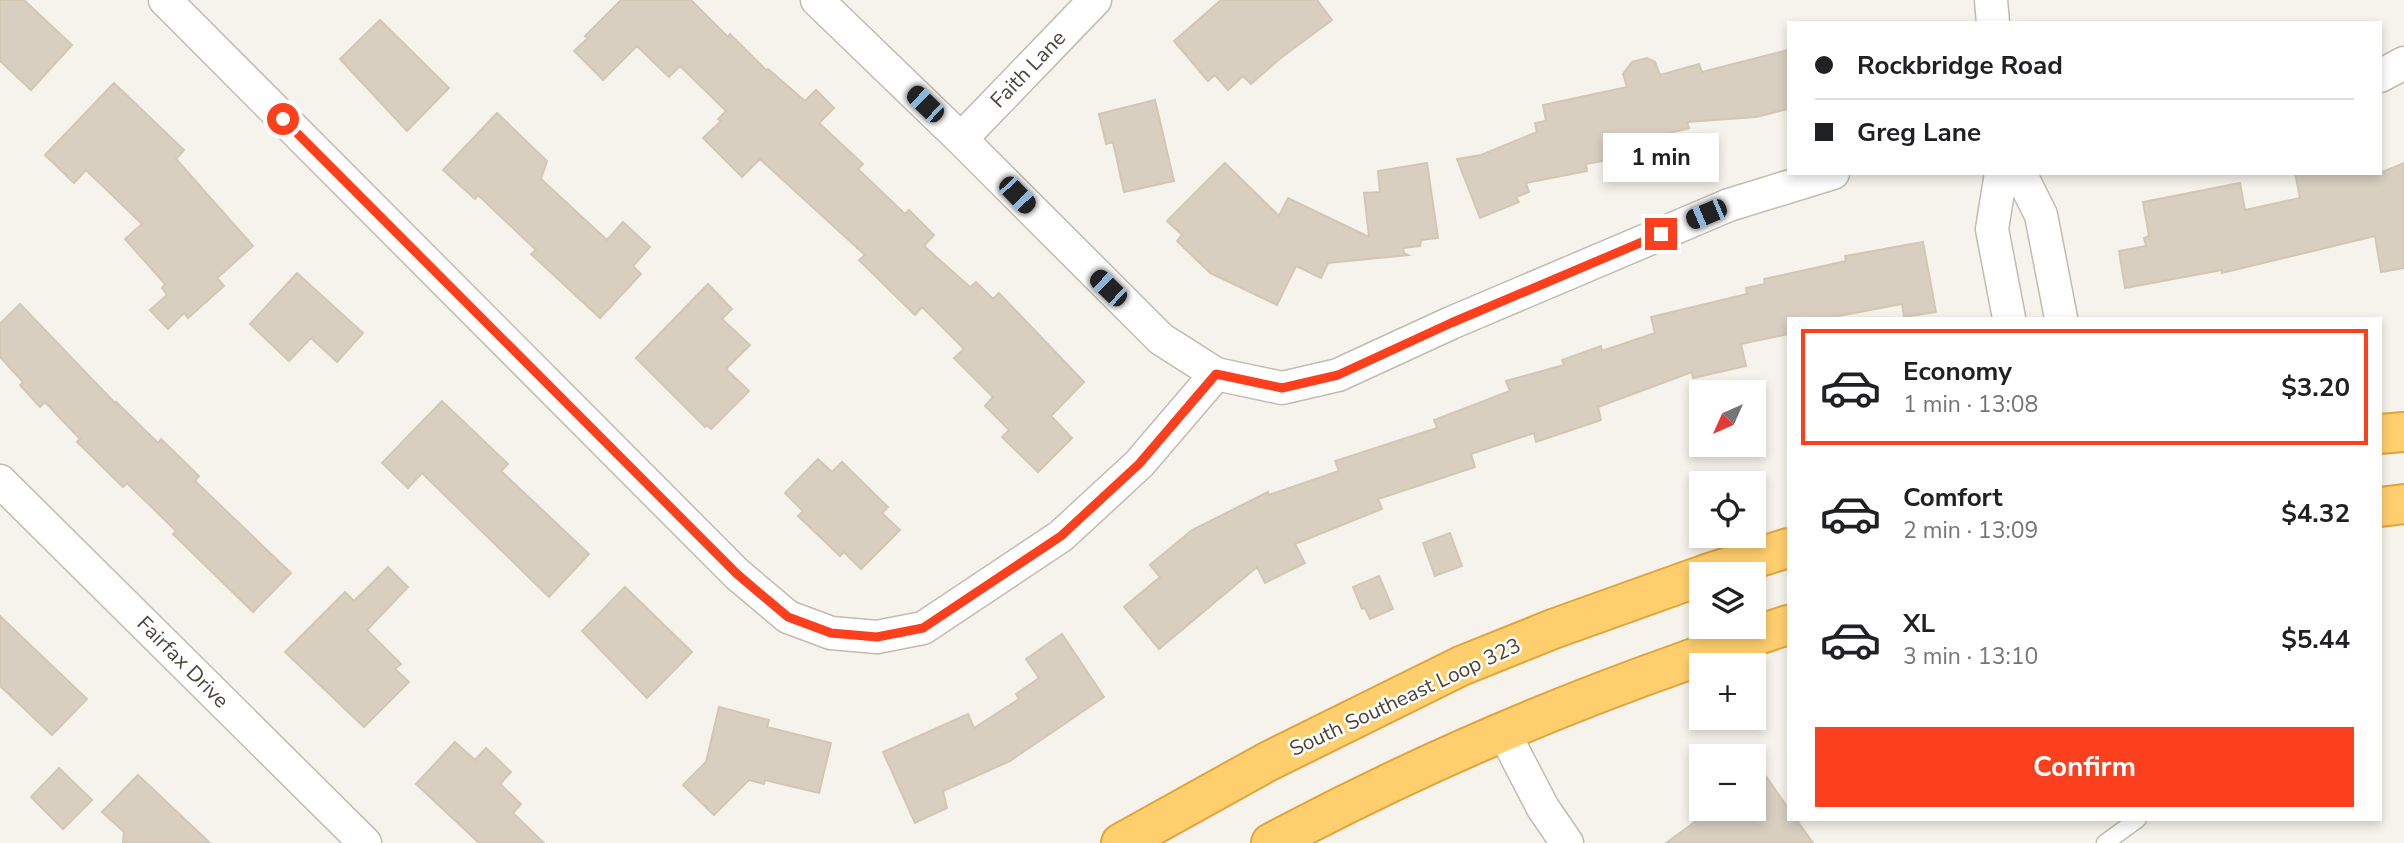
<!DOCTYPE html>
<html lang="en">
<head>
<meta charset="utf-8">
<style>
  :root { --surface:#fff; --page:#f2f2f2; --text:#202124; --muted:#757577; --line:#e0e0e0; --accent:#fc3f1d }
  body { margin:0; font-family:"Nunito Sans",sans-serif; background:var(--page); color:var(--text); height:100vh; display:flex; flex-direction:column; font-size:26px; white-space:nowrap }
  * { box-sizing:border-box; margin:0 }
  p { font-size:23px; color:var(--muted) }
  .icon { flex:none; width:38px; height:38px; fill:none; stroke:currentColor; stroke-width:2; stroke-linecap:round; stroke-linejoin:round }
  .map { position:relative; flex:1; overflow:hidden }
  .sheet { position:absolute; left:1787px; top:317px; width:595px; height:504px; display:flex; flex-direction:column; background:var(--surface); border-radius:0px; box-shadow:0 4px 10px #0003 }
  .sheet>* { flex:none }
  .banner { position:absolute; left:1787px; top:21px; width:595px; height:154px; border-radius:0px; box-shadow:0 4px 10px #0003; display:grid; align-content:center; height:154px; padding:0 28px; background:var(--surface) }
  .needle { width:46px; rotate:225deg }
  .tools { position:absolute; left:1689px; top:380px; display:grid; gap:14px }
  .tools a { display:grid; place-items:center; width:77px; height:77px; border-radius:0px; background:var(--surface); box-shadow:0 4px 10px #0003; font-size:35px }
  .end { position:absolute; width:32px; height:32px; margin:-16px; border:9px solid #fc3f1d; background:#fff; box-shadow:0 0 0 4px #fff }
  .from { border-radius:50% }
  .bubble { position:absolute; height:49px; border-radius:0px; background:var(--surface); box-shadow:0 4px 10px #0003; font-size:23px; font-weight:700; line-height:49px; text-align:center }
  .car { position:absolute; width:21px; height:42px; margin:-21px -10px; border-radius:9px; box-shadow:0 0 5px 2px #0007; background:linear-gradient(#222 24%,#8ab4d8 0 40%,#222 0 76%,#8ab4d8 0 86%,#222 0) }
  .banner b { display:flex; align-items:center; gap:24px; height:66px; font-size:26px }
  .banner b+b { border-top:2px solid var(--line) }
  .banner i { width:18px; height:18px; background:var(--text) }
  ul { padding:12px 0 0; list-style:none }
  li { display:flex; align-items:center; gap:21px; height:116px; margin:0 14px 10px; padding:0 14px; border:4px solid transparent; border-radius:0px }
  li div { flex:1 }
  li b { display:block; font-size:26px }
  li em { font-style:normal; font-weight:700 }
  li.selected { border-color:var(--accent) }
  li>.icon { width:63px; height:63px; stroke-width:1.5 }
  .button { display:flex; gap:14px; margin-top:auto; padding:14px 28px }
  .button a { flex:1; height:80px; border-radius:0px; background:var(--accent); color:#fff; font-size:28px; font-weight:700; line-height:80px; text-align:center }
  .map>svg:first-child { display:block }
  .building { fill:#d8cfc1; stroke:#d3c7b4; stroke-width:2 }
  .lines { fill:none; stroke-linecap:round; stroke-linejoin:round }
  .lane-casing { stroke:#c2bbae; stroke-width:19 }
  .street-casing { stroke:#c2bbae; stroke-width:35 }
  .highway-casing { stroke:#e0a43c; stroke-width:42 }
  .lane { stroke:#fff; stroke-width:16 }
  .street { stroke:#fff; stroke-width:32 }
  .highway { stroke:#ffcf6e; stroke-width:38 }
  .route { stroke:#fc3f1d; stroke-width:9 }
  .labels { text-anchor:middle; stroke-width:5; stroke-linejoin:round; paint-order:stroke }
  .street-label { font-size:21px; fill:#4b4439; stroke:#fff }
</style>
</head>
<body>
<div class="map">
<svg width="2404" height="843" viewBox="0 0 2404 843">
  <rect width="100%" height="100%" fill="#f6f3ec"/>
  <path class="building" d="M0 0H24L72 45 31 90 0 61Z
    M621 0H691L728 37 730 34 766 70 768 69 805 101 816 90 834 108 819 123 863 164 858 169 905 214 909 210 934 235 924 246 970 287 976 282 993 299 999 293 1084 382 1051 416 1072 438 1038 472 1002 437 1009 430 985 406 993 397 954 358 964 349 922 307 915 315 859 260 865 255 760 159 742 177 703 138 721 121 718 119 726 111 680 66 669 77 637 46 603 80 574 51 588 38 585 36Z
    M1221 0H1317L1332 20 1282 57 1251 84 1243 76 1228 90 1215 75 1208 81 1174 41Z
    M380 20 449 88 407 131 340 59Z
    M1788 50V109L1756 117 1687 122 1689 128 1621 146 1624 157 1586 164 1587 171 1526 183 1529 192 1516 197 1519 202 1480 218 1457 159 1481 155 1537 132 1535 123 1546 121 1543 105 1627 87 1623 74 1632 62 1647 58 1655 62 1660 75 1699 64 1702 72Z
    M114 83 184 150 176 159 253 246 217 278 224 286 188 318 184 313 168 329 150 310 167 295 162 288 165 284 125 239 142 224 86 170 74 183 45 155Z
    M1155 100 1174 181 1124 192 1113 142 1106 144 1099 114Z
    M497 113 547 161 541 179 607 240 623 222 650 247 633 266 641 274 600 318 531 254 536 250 478 195 475 199 443 170Z
    M1225 163 1279 216 1288 198 1369 237 1364 193 1380 192 1378 171 1427 163 1438 238 1421 240 1420 246 1403 248 1404 253 1408 255 1328 263 1321 278 1296 266 1277 305 1210 273 1177 241 1182 235 1167 221Z
    M2404 163V268L2381 272 2375 236 2222 273V270L2125 288 2119 251 2146 246 2144 238 2149 236 2143 202 2240 183 2245 210 2300 198 2295 173H2380Z
    M1923 242 1936 312 1904 317 1902 304 1838 316 1839 318H1788V334L1741 344 1746 366 1693 378 1692 372 1598 407 1601 420 1536 442 1534 433 1471 454 1475 467 1378 499 1382 509 1295 544 1305 563 1265 583 1257 567 1159 649 1124 607 1160 577 1150 565 1192 530 1268 492 1269 495 1339 471 1335 461 1437 428 1434 420 1510 391 1506 381 1564 365 1562 360 1601 346 1602 351 1655 333 1651 317 1747 294 1746 288 1765 284 1764 279 1846 261 1845 256Z
    M297 273 363 333 337 362 311 338 289 361 250 324Z
    M708 284 732 309 722 319 750 345 726 369 749 391 711 429 707 425 705 427 636 358Z
    M20 304 115 403 116 402 158 443 161 439 199 476 195 481 291 573 253 612 173 534 176 531 127 483 123 487 77 442 80 439 45 402 40 407 20 385 23 382 0 357V324Z
    M442 401 508 464 501 471 589 554 549 597 422 473 408 488 382 463Z
    M818 459 832 472 842 462 888 507 882 513 900 530 861 569 844 552 840 556 798 516 803 511 785 493Z
    M1450 533 1462 566 1435 576 1423 543Z
    M388 567 408 587 367 630 401 664 395 669 409 682 364 727 285 652 345 592 354 601Z
    M1379 576 1393 609 1370 619 1365 608 1362 609 1353 587Z
    M625 587 692 652 647 698 582 631Z
    M0 616 87 699 52 735 0 686Z
    M1062 634 1104 697 1010 761 943 791 947 808 915 823 883 752 968 714 974 728 1019 699 1016 694 1039 678 1026 659Z
    M719 707 769 720 767 727 831 743 819 793 765 780 764 784 749 780 714 815 683 785 706 762Z
    M455 742 475 760 486 748 511 772 500 784 521 804 513 813 544 843H479L416 784Z
    M1754 759 1788 808V819H1796L1813 843H1666L1714 808H1754Z
    M59 768 92 800 63 829 31 797Z
    M138 775 210 843H123L124 832 102 812Z"/>
  <g class="lines">
    <g class="lane-casing">
      <path id="lane" d="M2105 843 2138 819"/>
    </g>
    <g class="street-casing">
      <path id="street" d="M165 0 737 574 788 617 831 633 877 637 923 628 1061 536 1139 464 1216 374
        M817 0 961 139 1161 339 1216 374 1282 388 1338 375 1451 323 1729 205 1833 173
        M1991 0 1993 23
        M2380 76 2404 63
        M961 139 1095 0
        M2001 173 1992 229 2009 318
        M2020 173 2041 215 2061 318
        M0 481 365 843
        M1503 731 1543 808 1567 843"/>
    </g>
    <g class="highway-casing">
      <path id="highway" d="M2380 434 2404 432
        M2380 507 2404 504
        M1706 574 1788 548
        M1121 843 1267 762 1461 666 1553 629 1701 576
        M1271 843C1404 772 1541 712 1683 662 1718 649 1753 636 1788 625"/>
    </g>
    <use href="#lane" class="lane"/>
    <use href="#street" class="street"/>
    <use href="#highway" class="highway"/>
  </g>
  <g class="lines">
    <path class="route" d="M283 119 737 574 788 617 831 633 877 637 923 628 1061 536 1139 464 1216 374 1282 388 1338 375 1451 323 1661 234"/>
  </g>
  <g class="labels">
    <g class="street-label">
      <text transform="translate(1028 69) rotate(-46)" y="7">Faith Lane</text>
      <text transform="translate(183 662) rotate(45)" y="7">Fairfax Drive</text>
      <text transform="translate(1405 697) rotate(-25)" y="7">South Southeast Loop 323</text>
    </g>
  </g>
</svg>
<div class="tools">
<a><svg class="needle" viewBox="-14 -14 28 28"><path d="M0-13l5 13h-10z" fill="#e53935"/><path d="M0 13l5-13h-10z" fill="#757577"/></svg></a>
<a><svg class="icon" aria-label="locate" viewBox="0 0 24 24"><circle cx="12" cy="12" r="6"/><path d="M12 2v4M12 18v4M2 12h4M18 12h4"/></svg></a>
<a><svg class="icon" aria-label="layers" viewBox="0 0 24 24"><path d="M12 4l9 5-9 5-9-5zM3 14l9 5 9-5"/></svg></a>
<a>+</a>
<a>−</a>
</div>
<i class="end from" style="left:283px;top:119px"></i>
<i class="end" style="left:1661px;top:234px"></i>
<div class="bubble" style="left:1603px;top:133px;width:116px">1 min</div>
<i class="car" style="left:925px;top:104px;rotate:314deg"></i>
<i class="car" style="left:1017px;top:195px;rotate:136deg"></i>
<i class="car" style="left:1706px;top:214px;rotate:247deg"></i>
<i class="car" style="left:1108px;top:288px;rotate:314deg"></i>
<div class="banner">
<b><i class="from"></i>Rockbridge Road</b>
<b><i></i>Greg Lane</b>
</div>
<section class="sheet">
<ul>
<li class="selected"><svg class="icon" aria-label="car" viewBox="0 0 24 24"><path d="M5 17H2v-5l4-1 3-4h7l3 4 3 1v5h-3M9 17h6M6 11h13"/><circle cx="7" cy="17" r="2"/><circle cx="17" cy="17" r="2"/></svg><div><b>Economy</b><p>1 min · 13:08</p></div><em>$3.20</em></li>
<li><svg class="icon" aria-label="car" viewBox="0 0 24 24"><path d="M5 17H2v-5l4-1 3-4h7l3 4 3 1v5h-3M9 17h6M6 11h13"/><circle cx="7" cy="17" r="2"/><circle cx="17" cy="17" r="2"/></svg><div><b>Comfort</b><p>2 min · 13:09</p></div><em>$4.32</em></li>
<li><svg class="icon" aria-label="car" viewBox="0 0 24 24"><path d="M5 17H2v-5l4-1 3-4h7l3 4 3 1v5h-3M9 17h6M6 11h13"/><circle cx="7" cy="17" r="2"/><circle cx="17" cy="17" r="2"/></svg><div><b>XL</b><p>3 min · 13:10</p></div><em>$5.44</em></li>
</ul>
<div class="button"><a>Confirm</a></div>
</section>
</div>
</body>
</html>
